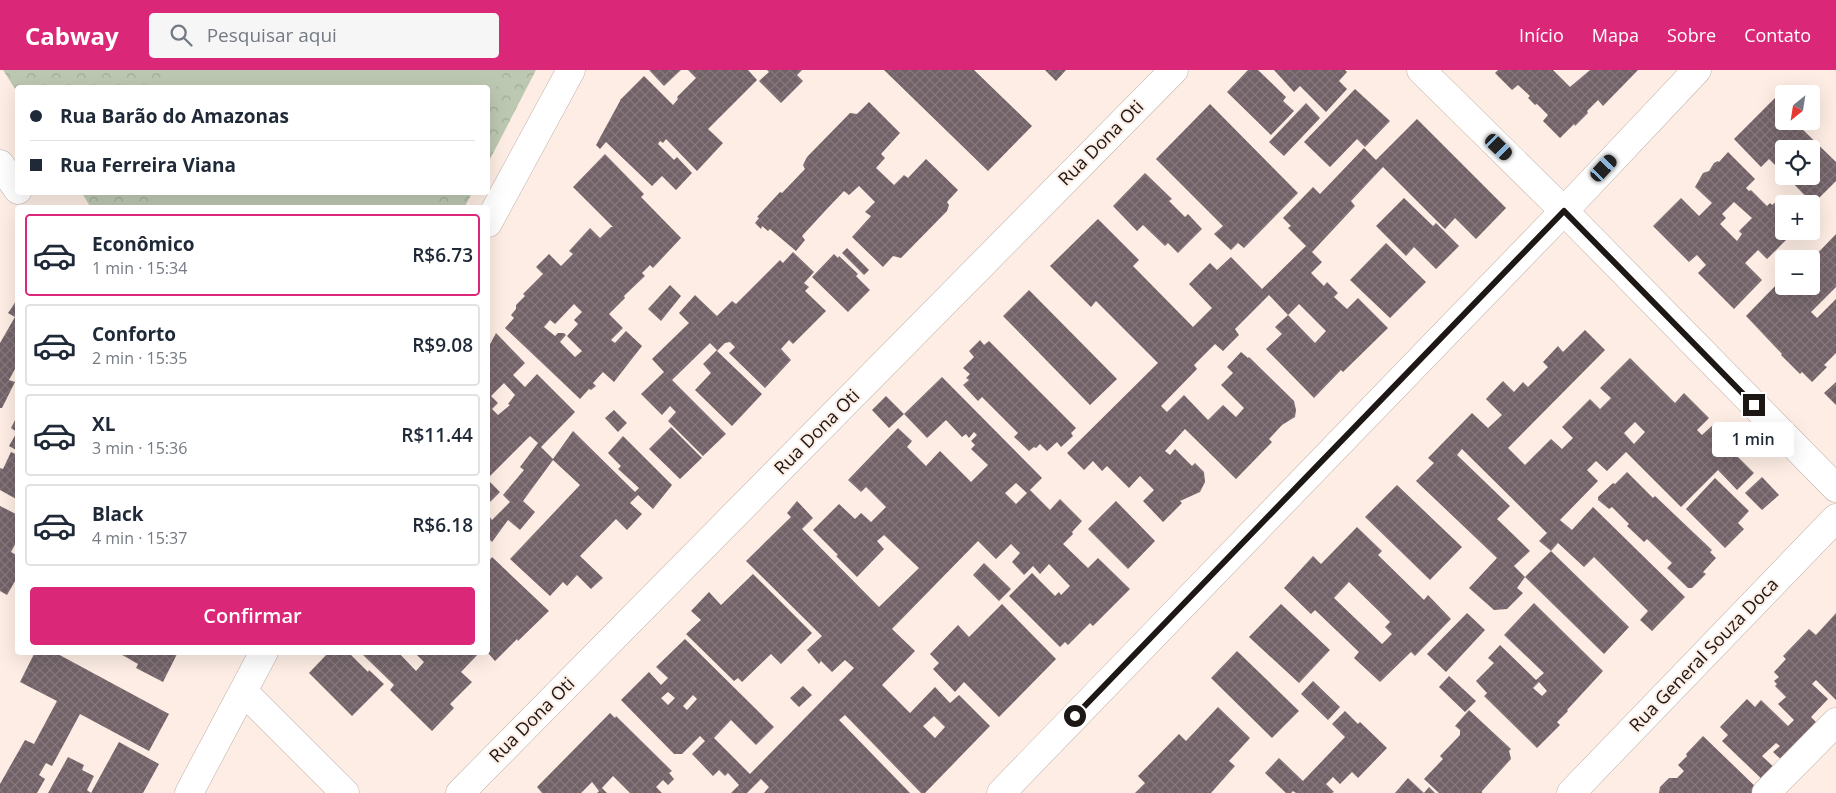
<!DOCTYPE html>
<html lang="pt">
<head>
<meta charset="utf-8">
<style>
  :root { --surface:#fff; --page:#f6f6f7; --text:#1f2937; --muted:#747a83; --line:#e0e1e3; --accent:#db2777 }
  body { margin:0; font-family:"Open Sans",sans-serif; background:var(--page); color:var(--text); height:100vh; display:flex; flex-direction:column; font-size:19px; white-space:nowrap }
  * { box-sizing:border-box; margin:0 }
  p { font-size:16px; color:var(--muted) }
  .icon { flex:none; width:28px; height:28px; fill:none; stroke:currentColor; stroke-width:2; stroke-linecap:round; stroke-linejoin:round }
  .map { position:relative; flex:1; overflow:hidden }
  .side { position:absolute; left:15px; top:135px; width:475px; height:450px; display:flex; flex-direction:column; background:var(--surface); border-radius:5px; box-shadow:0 5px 20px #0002 }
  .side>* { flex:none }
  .banner { position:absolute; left:15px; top:15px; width:475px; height:110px; border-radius:5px; box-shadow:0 5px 20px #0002; display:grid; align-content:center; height:110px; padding:0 15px; background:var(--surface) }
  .needle { width:32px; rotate:210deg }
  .controls { position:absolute; left:1775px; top:15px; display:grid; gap:10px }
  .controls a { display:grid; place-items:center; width:45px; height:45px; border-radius:5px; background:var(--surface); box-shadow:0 5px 20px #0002; font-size:25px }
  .end { position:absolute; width:22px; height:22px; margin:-11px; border:6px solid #1d1815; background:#fff; box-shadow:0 0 0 2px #fff }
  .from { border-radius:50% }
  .bubble { position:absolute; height:35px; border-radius:5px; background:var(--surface); box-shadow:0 5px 20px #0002; font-size:16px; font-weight:600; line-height:35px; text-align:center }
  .car { position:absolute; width:15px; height:30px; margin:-15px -8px; border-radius:6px; box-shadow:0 0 4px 1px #0007; background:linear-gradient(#222 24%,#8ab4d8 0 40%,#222 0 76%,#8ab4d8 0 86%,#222 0) }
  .banner b { display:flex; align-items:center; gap:18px; height:48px; font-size:19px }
  .banner b+b { border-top:1px solid var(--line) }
  .banner i { width:12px; height:12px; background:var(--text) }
  ul { padding:9px 0 0; list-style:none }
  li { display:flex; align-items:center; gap:15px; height:82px; margin:0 10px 8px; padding:0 5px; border:2px solid var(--line); border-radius:5px }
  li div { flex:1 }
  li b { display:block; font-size:19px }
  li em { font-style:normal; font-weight:600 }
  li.selected { border-color:var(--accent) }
  li>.icon { width:45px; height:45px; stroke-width:1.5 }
  .primary-button { display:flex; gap:10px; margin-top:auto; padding:10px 15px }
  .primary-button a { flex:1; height:58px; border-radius:5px; background:var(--accent); color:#fff; font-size:20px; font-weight:600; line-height:58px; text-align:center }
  header { display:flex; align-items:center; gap:30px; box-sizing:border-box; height:70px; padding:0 25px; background:var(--accent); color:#fff }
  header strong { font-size:24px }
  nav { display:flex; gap:28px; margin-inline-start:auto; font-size:18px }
  .search { width:350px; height:45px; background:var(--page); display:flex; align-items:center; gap:12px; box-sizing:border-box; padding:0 18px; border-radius:5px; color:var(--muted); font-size:19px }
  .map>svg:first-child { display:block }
  .forest { fill:url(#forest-crowns) }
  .pitch { fill:#bdc8b2 }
  .building { fill:url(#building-cross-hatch); fill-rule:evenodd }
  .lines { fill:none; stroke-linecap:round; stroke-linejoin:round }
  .minor-casing { stroke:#c0b1a8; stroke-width:29 }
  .tertiary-casing { stroke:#c0b1a8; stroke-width:29 }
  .minor { stroke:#fff; stroke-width:28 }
  .tertiary { stroke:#fff; stroke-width:28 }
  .route { stroke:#1d1815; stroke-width:6 }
  .labels { text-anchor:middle; stroke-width:4; stroke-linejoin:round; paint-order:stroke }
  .street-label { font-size:18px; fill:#1d1815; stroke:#fdede4 }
</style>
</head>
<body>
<header>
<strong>Cabway</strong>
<div class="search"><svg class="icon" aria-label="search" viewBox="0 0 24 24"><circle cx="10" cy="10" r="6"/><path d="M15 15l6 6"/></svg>Pesquisar aqui</div>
<nav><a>Início</a><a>Mapa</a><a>Sobre</a><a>Contato</a></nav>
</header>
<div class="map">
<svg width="1836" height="723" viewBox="0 0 1836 723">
  <defs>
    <pattern id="forest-crowns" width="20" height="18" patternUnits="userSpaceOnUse" patternTransform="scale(1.25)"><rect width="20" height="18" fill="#bdc8b2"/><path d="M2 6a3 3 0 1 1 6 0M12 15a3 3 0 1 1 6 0" fill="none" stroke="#a2ab98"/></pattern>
    <pattern id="building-cross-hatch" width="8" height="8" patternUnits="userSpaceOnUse" patternTransform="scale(1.25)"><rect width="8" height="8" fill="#726267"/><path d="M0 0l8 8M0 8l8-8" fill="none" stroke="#84787c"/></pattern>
  </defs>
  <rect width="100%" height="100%" fill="#fdede4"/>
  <path class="forest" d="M3 0H536L488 93V18H18L17 22Z
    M82 123H472L464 138H91Z"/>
  <path class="pitch" d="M165 0H505L488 34V18L156 17Z
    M144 123 442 122V123L434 137 173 138Z"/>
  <path class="building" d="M649 0H681L664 16Z
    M688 0H748L757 10 708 59 723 73 697 101 666 69 663 73 660 71 658 74 674 90 677 87 692 103 676 120 662 106 652 116 606 72 600 79 596 75 620 31V30L644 6 673 35 678 29 677 27 696 8Z
    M767 0H802L797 5 803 11 781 33 759 11 769 2Z
    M884 0H974L1032 56 988 101Z
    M1045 0H1066L1056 11Z
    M1248 0H1258L1286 27 1283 31 1294 41 1271 65 1227 22Z
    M1274 0H1345L1347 2 1339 11 1347 19 1326 42 1300 16 1294 22Z
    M1498 0H1553L1570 17 1590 0H1638L1603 36 1598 30 1587 41 1588 43 1575 56 1574 54 1560 68 1543 51 1548 45 1537 34 1535 35 1528 28 1530 26 1518 15 1512 20 1495 3Z
    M1355 19 1390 51 1365 77 1357 69 1330 97 1304 72Z
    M1780 23 1784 27V51H1804L1799 56 1836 92V111L1813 134 1786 106H1811V79H1784V104L1769 89 1761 97 1734 69Z
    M869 32 900 63 881 84 885 88 876 98 894 115 904 105 908 108 926 89 958 120 947 132 949 135 947 141 901 188 893 186 883 197 852 167 871 146 865 142 875 132 859 116 849 125 844 121 825 141 802 166 805 170 796 181 770 159 768 161 762 156 761 159 755 153 759 148 757 147 780 122 782 123 805 99 803 95 807 87 850 43 857 44Z
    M1306 33 1320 48 1284 86 1269 72Z
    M1210 34 1298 123 1244 178 1238 173 1231 180 1214 164 1223 156 1156 89Z
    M1417 49 1506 138 1476 169 1455 148 1445 159 1383 97 1351 131 1355 136 1312 182 1322 192 1311 203 1324 216 1327 212 1338 223 1334 227 1347 239 1358 228 1388 258 1343 302 1341 300 1314 328 1266 279 1282 264 1275 257 1288 245 1315 273 1326 261 1299 234 1288 245 1269 225 1235 259 1239 265 1223 281 1215 274 1194 295 1197 299 1161 336 1167 342 1184 325 1208 350 1223 335 1236 347 1244 338 1221 315 1233 303 1227 297 1241 282 1248 288 1249 287 1294 331 1296 340 1295 347 1282 355 1269 369 1272 372 1236 409 1185 359 1165 381 1170 385 1175 379 1192 396 1195 393 1204 402 1205 412 1200 422 1180 431 1182 433 1163 452 1143 431 1154 420 1140 406 1129 418 1107 396 1102 401 1093 391 1084 400 1067 383 1158 293 1096 231 1091 237 1050 196 1098 149 1139 190 1133 196 1193 257 1212 238 1189 214 1210 193 1217 200 1231 187 1262 219 1306 176 1288 158 1291 156 1283 148 1313 117 1320 124 1364 78 1376 90Z
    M1728 82 1755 109 1746 118 1749 121 1751 120 1767 136 1770 133 1772 135 1777 131 1784 137V161H1795L1767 189 1758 180 1745 193 1762 210 1734 239 1698 203 1706 195 1697 185 1689 192 1653 156 1681 128 1699 146 1712 133 1695 117 1703 103 1709 101 1714 93 1718 91 1719 92ZM1734 132 1752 148 1739 161 1742 164 1737 171 1720 154 1726 148 1722 144Z
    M605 84 644 124 641 127 681 168 653 198 650 195 642 203 645 206 624 226 625 228 609 244 623 258 611 270 615 273 626 261 642 276 614 312 603 302 593 313 596 316 591 320 589 319 580 329 505 258 514 248 511 245 516 239V235L525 226 523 224 543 204 536 197 549 184 561 196 573 184 569 181 590 158 600 168 611 157H613L573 117ZM574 234 582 242 574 250 578 254 567 266 582 281 575 287 560 272 566 265 564 263H558L555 266 544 257 550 250 555 254Z
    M1145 103 1172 129 1169 131 1185 147 1188 144 1202 159 1178 183 1168 173 1165 176 1143 155 1137 161 1113 136Z
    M1404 128 1433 156 1436 153 1459 176 1436 199 1414 177 1406 186 1376 156Z
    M1836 164V217L1811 242 1817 248 1836 229V283L1824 295 1827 297 1812 312 1802 302 1800 304 1781 285 1782 284 1746 246 1780 211 1784 216H1811V190Z
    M1386 173 1426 212 1390 248 1350 210Z
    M847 178 869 200 864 205 842 183Z
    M793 182 814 202 804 213 809 217 805 221 826 241 793 274 789 270 781 279 791 290 765 318 729 283 735 277 730 272 725 273 717 281 762 324 732 356 695 320 711 303 703 294 717 280 710 273 672 310 726 364 703 386 668 351 676 342 670 336 662 345 641 324 664 302 652 289 689 253 679 243 695 225 717 246 732 231 736 234 780 190 783 193Z
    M834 184 838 188 839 186 858 204 856 206 870 220 848 242 812 207Z
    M670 215 681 226 661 251 648 239Z
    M1029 220 1117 309 1090 335 1003 246Z
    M18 228V301L15 299 9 310 15 312 2 338H0V273L15 247 8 243Z
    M1585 260 1605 280 1508 378 1525 395 1551 369 1562 379 1573 368 1562 357 1590 329 1600 339 1611 328 1600 318 1630 288 1675 333 1684 323 1709 348 1697 360 1702 365 1714 354 1738 379 1734 383 1754 403 1737 420 1718 400 1681 437 1626 382 1607 401 1596 391 1587 400 1598 411 1560 450 1572 460 1593 437 1685 527 1652 561 1640 550 1648 541 1594 487 1584 497 1558 473 1551 481 1629 557 1604 584 1525 507 1551 481 1539 471 1547 463 1462 379 1457 385 1510 436 1497 449 1530 481 1514 496 1525 507 1517 518 1523 523 1507 539 1494 540 1469 518 1497 488 1416 411 1434 393 1428 388 1472 343 1488 358 1502 345 1486 329 1503 311 1514 322 1523 312 1528 317 1548 297 1543 292 1558 276 1563 282ZM1635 352 1645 362 1634 374 1624 363Z
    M496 263 525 293 513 305 525 317 537 304 575 342 541 377 553 389 573 361 635 422 639 418 618 399 621 396 608 383 623 366 672 415 653 439 638 425 630 433 642 444 627 460 616 449 580 486 603 508 591 519 577 505 567 516 563 512 550 526 510 489 580 415 553 390 523 431 535 442 520 460 508 450 492 472 488 468V445L492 450 510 432 503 425 524 400 520 397 538 373 530 366 488 408V278ZM504 313 515 325 508 334 510 335 498 345 492 339 498 333 491 326Z
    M980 270 984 275 989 271 1076 358 1071 363 1073 366 1061 377 1057 372 1047 381 1040 374 1036 378 1034 377 1029 381 1014 367 1018 363 982 327 978 331 963 315 969 310 966 308 970 304 963 298 974 287 969 281Z
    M942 307 1042 408 1030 420 1050 440 1060 429 1082 451 1072 462 1073 464 1063 474 1088 498 1098 488 1130 519 1093 556 1090 553 1068 575 1065 572 1060 577 1009 526 1032 503 1055 526 1059 522 1061 525 1070 516 1049 494 1040 504 1033 496 1024 505 1012 492 1020 483 1011 474 996 489 978 471 892 559 915 581 882 615 910 643 935 617 950 633 959 625 990 656 925 723H921L845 645 839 650 910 723H764L769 717 761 709 747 723H731L739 715 728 703 725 706 719 700 713 706 692 684 705 671 700 666 682 684H674L621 630 649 602 661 615 668 608 656 597 685 569 774 657 756 675 731 650 714 668 750 704 854 598 845 590 832 602 821 591 819 594 807 580 822 566 746 491 791 447 787 443 797 431 813 448 802 459 879 537 919 498 884 465 877 471 884 479 857 507 836 486 838 485 813 460 839 434 855 449 861 443 871 452 886 437 866 417 861 422 848 410 898 358 912 371 907 377 926 396 940 381 971 412 988 395 971 379 975 375 971 371 977 365 974 362 969 368 966 364 962 367 946 350 927 368 904 344 889 358 872 340 886 326 904 344ZM1016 413 1027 423 1016 434 1005 423ZM668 622 675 628 668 635 661 628ZM693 625 697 629 687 640 683 636ZM934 646 945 657 935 668 923 656Z
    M1836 312V335L1824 323Z
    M614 340 627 353 618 362 605 348Z
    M18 344V381L9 376 17 362 11 358Z
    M671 357 702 388 680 409 649 379Z
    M11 382 18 385V430L0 420V398L3 399Z
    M1627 402 1653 428 1655 426 1712 480 1710 482 1716 488 1703 502 1706 504 1692 518H1688L1667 498 1672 493 1647 469 1644 472 1627 456 1629 454 1612 437 1609 439 1598 430V427L1613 413 1615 414Z
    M1762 407 1779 425 1762 440 1745 423Z
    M1715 408 1749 441 1738 453 1744 459 1725 478 1686 439Z
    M488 410 500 422 488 434Z
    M1397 415 1462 477 1430 510 1365 447Z
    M1116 431 1155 471 1128 499 1088 459Z
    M0 436 18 445V469L11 482 18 486V506L7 525 0 521Z
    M1357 457 1382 481 1378 485 1424 530 1428 525 1451 549 1415 586 1411 582 1380 612 1354 588 1359 582 1315 540 1311 544 1284 518 1313 486 1321 494ZM1349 512 1390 552 1385 557 1392 564 1382 574 1334 528Z
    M492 487 549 541 518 571 517 569 495 591 488 583V492Z
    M984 493 1011 519 999 531 973 505Z
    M753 504 812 563 781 594 771 584 742 612 738 608 734 611 686 564 701 550 691 541 709 522 721 535Z
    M1534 533 1603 601 1567 640 1568 641 1557 652 1560 655 1537 678 1484 626 1487 623 1476 611 1494 593 1488 588 1500 575 1536 610 1544 603 1504 565ZM1539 612 1547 621 1542 626 1533 618Z
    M1002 534 1056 589 999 647 964 612 955 622 933 599 939 593 930 584 958 555 969 567Z
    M1281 534 1330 580 1299 613 1249 567Z
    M1467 543 1485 560 1446 602 1427 584Z
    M1836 543V630L1816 610 1812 614 1828 629 1811 647 1822 658 1786 694 1773 682 1780 676 1776 673 1762 686 1779 702 1767 714 1722 671 1728 665 1720 657 1747 629 1755 637 1761 630 1788 656 1794 650 1778 634 1786 627 1775 616 1777 614 1774 611 1779 607 1774 602 1786 589 1783 586 1809 559 1816 565Z
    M1237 581 1299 641 1272 668 1211 608Z
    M35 582H54L169 644 149 681 80 644 52 696 46 693 39 705 45 709 37 723H0V714L25 670 34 674 57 631 20 612Z
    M117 582H178L163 612 136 598 138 594Z
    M329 582H348L368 602 369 600 384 614 352 646 309 603Z
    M360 582H398L416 601 424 592 414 582H480L461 602 472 612 450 634 454 638 432 661 390 620 394 615Z
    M1449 606 1476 631 1465 642 1439 617Z
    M1313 611 1340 637 1328 650 1301 624Z
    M803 616 812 625 799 637 790 628Z
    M1218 637 1250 668 1229 691 1235 696 1211 723H1135L1145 713 1138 706 1179 664 1186 671Z
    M1469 640 1511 679 1509 681 1511 689 1482 721V723H1439L1424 709 1443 689 1440 686 1460 665V660L1455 656Z
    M1345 641 1358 654 1360 652 1387 678 1358 708 1352 702 1340 714 1333 707 1326 714 1334 722 1332 723H1296L1293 721 1291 723H1286L1265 703 1279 688 1303 711 1345 667 1332 654Z
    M610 643 615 648 616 646 672 701 669 703 674 709 668 715 663 710 656 717 662 723H630L613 706 602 718 607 723H597L599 721 592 712 581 723H542L537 717Z
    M1703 666 1760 721 1758 723H1659L1660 717 1669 708H1677L1684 701 1678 695 1687 686 1686 684Z
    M119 672 159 694 143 723H48L68 687 84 695 82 700 94 706 87 720 91 723Z
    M1408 708 1424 723 1429 717 1435 723H1395Z"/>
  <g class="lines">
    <g class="minor-casing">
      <path id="minor" d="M460 723 1174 0
        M1571 723 1836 448
        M1766 723 1836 652"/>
    </g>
    <g class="tertiary-casing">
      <path id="tertiary" d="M1421 0 1564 141 1836 418
        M0 94 18 120
        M488 153 571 0
        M244 622 345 723
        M189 723 264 582
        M1001 723 1564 141 1697 0"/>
    </g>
    <use href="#minor" class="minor"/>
    <use href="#tertiary" class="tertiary"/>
  </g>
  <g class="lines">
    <path class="route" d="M1075 646 1564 141 1754 335"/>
  </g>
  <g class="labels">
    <g class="street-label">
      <text transform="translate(1101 73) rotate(-45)" y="6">Rua Dona Oti</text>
      <text transform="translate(817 362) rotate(-45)" y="6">Rua Dona Oti</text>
      <text transform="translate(1704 585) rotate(-46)" y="6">Rua General Souza Doca</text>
      <text transform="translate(532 650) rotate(-45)" y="6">Rua Dona Oti</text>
    </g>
  </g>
</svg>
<div class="controls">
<a><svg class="needle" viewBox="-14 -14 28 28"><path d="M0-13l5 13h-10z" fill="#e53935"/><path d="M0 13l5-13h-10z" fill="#747a83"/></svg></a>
<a><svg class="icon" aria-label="locate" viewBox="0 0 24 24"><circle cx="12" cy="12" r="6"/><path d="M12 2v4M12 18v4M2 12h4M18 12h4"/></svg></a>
<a>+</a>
<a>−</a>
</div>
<i class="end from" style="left:1075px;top:646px"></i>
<i class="end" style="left:1754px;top:335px"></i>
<div class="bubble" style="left:1712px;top:352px;width:82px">1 min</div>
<i class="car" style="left:1499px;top:77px;rotate:134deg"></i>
<i class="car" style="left:1604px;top:98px;rotate:43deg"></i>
<div class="banner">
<b><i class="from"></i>Rua Barão do Amazonas</b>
<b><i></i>Rua Ferreira Viana</b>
</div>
<section class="side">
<ul>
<li class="selected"><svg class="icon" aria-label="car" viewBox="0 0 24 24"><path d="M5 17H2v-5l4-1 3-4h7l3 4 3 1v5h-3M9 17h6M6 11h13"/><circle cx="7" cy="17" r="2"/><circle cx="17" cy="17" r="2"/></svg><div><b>Econômico</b><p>1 min · 15:34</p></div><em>R$6.73</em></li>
<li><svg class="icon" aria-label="car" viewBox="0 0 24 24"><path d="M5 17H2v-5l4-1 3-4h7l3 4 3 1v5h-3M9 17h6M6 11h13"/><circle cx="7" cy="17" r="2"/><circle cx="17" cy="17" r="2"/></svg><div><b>Conforto</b><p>2 min · 15:35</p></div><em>R$9.08</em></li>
<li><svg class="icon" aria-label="car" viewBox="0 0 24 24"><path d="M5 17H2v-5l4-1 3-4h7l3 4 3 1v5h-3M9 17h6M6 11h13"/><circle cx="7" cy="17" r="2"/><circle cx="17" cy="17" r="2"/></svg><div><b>XL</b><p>3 min · 15:36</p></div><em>R$11.44</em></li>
<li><svg class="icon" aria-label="car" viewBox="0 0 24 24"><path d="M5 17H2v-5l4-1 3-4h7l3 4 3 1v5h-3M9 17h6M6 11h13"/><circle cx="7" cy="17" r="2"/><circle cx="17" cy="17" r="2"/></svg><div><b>Black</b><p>4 min · 15:37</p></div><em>R$6.18</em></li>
</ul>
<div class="primary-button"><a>Confirmar</a></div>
</section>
</div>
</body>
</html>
